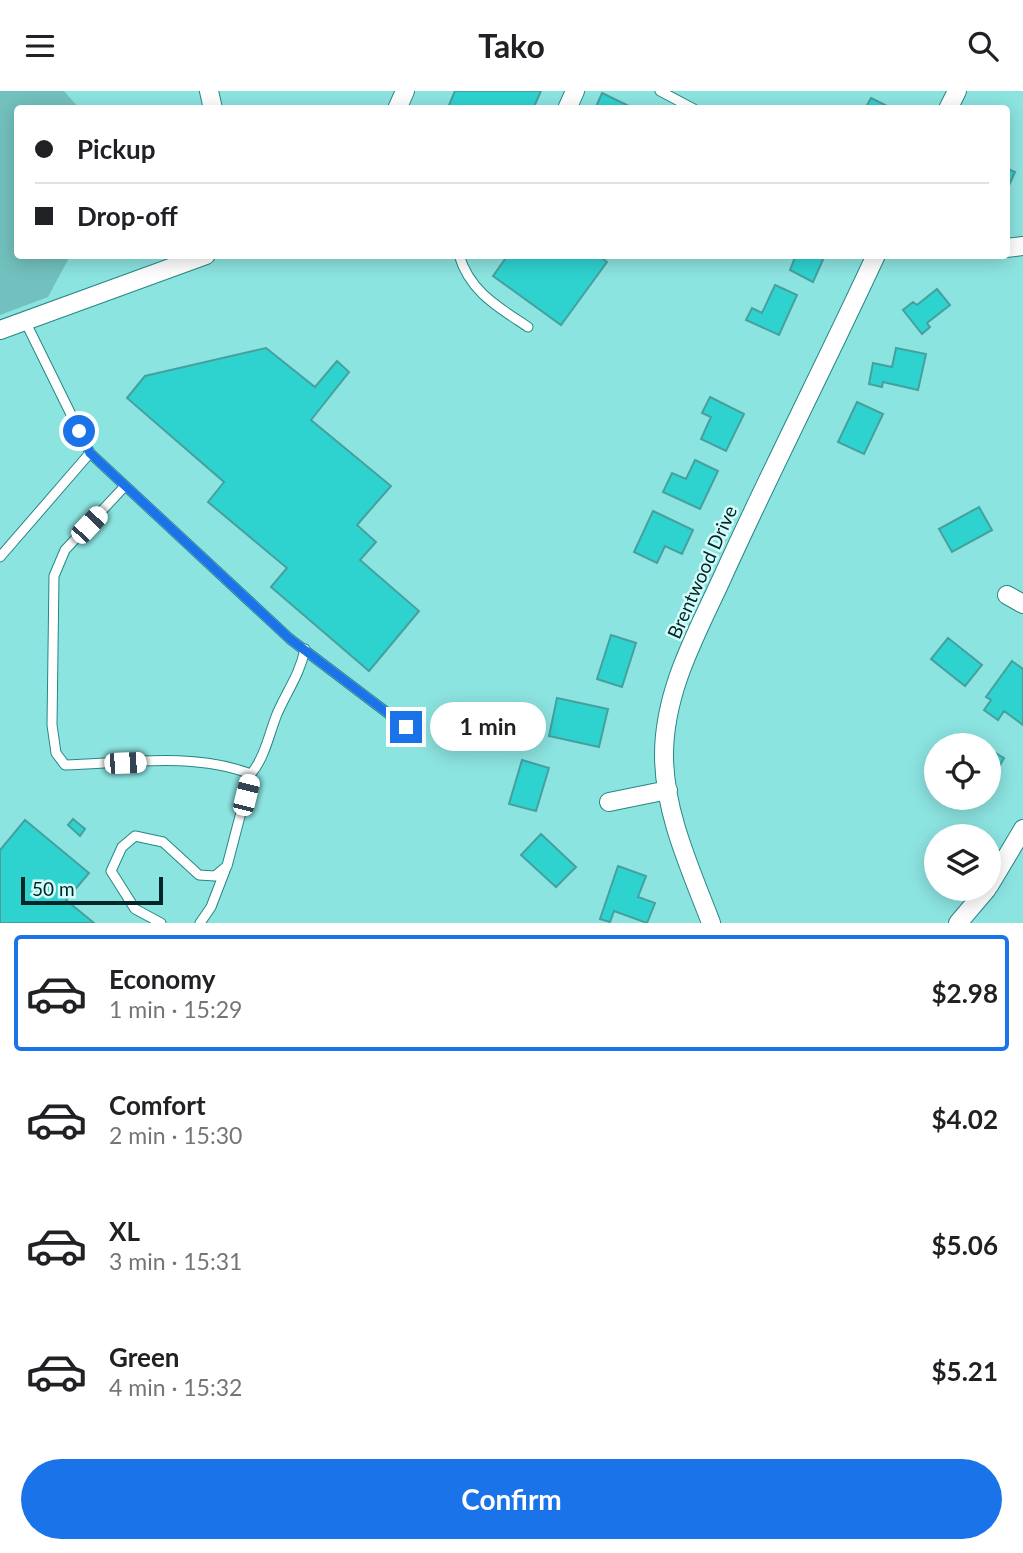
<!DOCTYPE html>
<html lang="en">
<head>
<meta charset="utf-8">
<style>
  :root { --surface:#fff; --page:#f2f2f2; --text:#202124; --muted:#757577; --line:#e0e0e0; --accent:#1a73e8 }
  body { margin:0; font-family:Lato,sans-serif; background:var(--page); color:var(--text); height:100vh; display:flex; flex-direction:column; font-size:26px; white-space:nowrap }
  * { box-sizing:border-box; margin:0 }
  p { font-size:23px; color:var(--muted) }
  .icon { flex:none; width:38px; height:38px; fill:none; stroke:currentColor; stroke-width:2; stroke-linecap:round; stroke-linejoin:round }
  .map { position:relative; height:832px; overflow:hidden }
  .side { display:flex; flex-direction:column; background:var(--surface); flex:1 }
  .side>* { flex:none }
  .hud { position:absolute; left:14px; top:14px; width:996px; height:154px; border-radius:7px; box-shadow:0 4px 18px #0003; display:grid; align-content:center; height:154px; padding:0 21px; background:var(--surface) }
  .controls { position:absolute; left:924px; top:642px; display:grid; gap:14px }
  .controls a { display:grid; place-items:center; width:77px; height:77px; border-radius:50%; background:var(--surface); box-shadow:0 4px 18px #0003; font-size:35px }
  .scale { position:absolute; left:21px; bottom:18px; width:142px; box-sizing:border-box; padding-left:7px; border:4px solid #002727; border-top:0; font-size:19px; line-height:24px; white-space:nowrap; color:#002727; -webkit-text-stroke:5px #d3fcfb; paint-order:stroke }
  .end { position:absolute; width:32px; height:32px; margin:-16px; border:9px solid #1a73e8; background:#fff; box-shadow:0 0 0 4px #fff }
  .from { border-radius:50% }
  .bubble { position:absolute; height:49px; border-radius:24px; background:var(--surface); box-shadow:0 4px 18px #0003; font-size:23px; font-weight:700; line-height:49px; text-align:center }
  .car { position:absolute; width:21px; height:42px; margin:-21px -10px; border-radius:9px; box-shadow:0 0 5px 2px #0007; background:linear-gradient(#fff 24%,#345 0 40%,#fff 0 76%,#345 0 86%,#fff 0) }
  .hud b { display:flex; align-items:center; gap:24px; height:66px; font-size:26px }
  .hud b+b { border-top:2px solid var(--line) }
  .hud i { width:18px; height:18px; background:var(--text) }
  ul { padding:12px 0 0; list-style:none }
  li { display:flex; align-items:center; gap:21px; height:116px; margin:0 14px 10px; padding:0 7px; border:4px solid transparent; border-radius:7px }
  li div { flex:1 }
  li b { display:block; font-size:26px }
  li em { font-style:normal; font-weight:700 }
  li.selected { border-color:var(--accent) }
  li>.icon { width:63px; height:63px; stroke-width:1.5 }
  .primary-button { display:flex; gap:14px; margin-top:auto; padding:14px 21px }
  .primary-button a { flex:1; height:80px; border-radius:42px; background:var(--accent); color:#fff; font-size:28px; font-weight:700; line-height:80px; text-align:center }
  header { display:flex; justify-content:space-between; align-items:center; height:91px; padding:0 21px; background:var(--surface); font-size:32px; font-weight:700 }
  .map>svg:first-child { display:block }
  .green { fill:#72c1be }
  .building { fill:#2ed3d0; stroke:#46a09e; stroke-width:2 }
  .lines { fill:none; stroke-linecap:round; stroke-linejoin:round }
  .service-casing { stroke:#278684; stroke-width:11 }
  .minor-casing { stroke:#278684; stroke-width:20 }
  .service { stroke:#fff; stroke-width:9 }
  .minor { stroke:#fff; stroke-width:18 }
  .route { stroke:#1a73e8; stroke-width:9 }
  .labels { text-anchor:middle; stroke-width:5; stroke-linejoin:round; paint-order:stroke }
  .street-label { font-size:19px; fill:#002727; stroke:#d3fcfb }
</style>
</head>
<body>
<header><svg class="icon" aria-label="menu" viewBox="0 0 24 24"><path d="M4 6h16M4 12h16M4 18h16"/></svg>Tako<svg class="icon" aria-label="search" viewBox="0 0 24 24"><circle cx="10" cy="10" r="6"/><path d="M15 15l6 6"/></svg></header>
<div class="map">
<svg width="1023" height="832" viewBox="0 0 1023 832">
  <rect width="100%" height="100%" fill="#8ce4e1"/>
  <path class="green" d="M0 0H64L79 17 18 18V164L70 165 48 206 0 224Z"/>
  <path class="building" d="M455 0H541L533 18H456L449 14Z
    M602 2 635 18H595Z
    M871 7 893 18H865Z
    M1006 77 1015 81 1006 101Z
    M508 164H598L607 171 561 234 493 185Z
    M796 164H825L813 191 790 179Z
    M775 194 797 204 779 244 746 229 752 217 762 222Z
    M937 198 950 214 927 232 930 236 922 243 903 219 913 211 917 214Z
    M266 257 315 296 337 270 349 281 311 329 391 395 357 434 376 451 360 469 419 520 369 580 271 496 287 477 208 411 224 391 127 307 145 285Z
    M896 257 926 263 918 299 883 291 882 296 869 293 873 272 892 276Z
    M710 306 744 323 726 360 701 348 711 326 702 322Z
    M857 311 883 323 864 363 838 351Z
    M695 369 718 380 700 418 663 401 672 382 686 388Z
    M979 416 992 439 952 461 939 438Z
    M653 420 693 439 682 463 665 455 657 472 634 461Z
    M611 544 636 552 622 596 597 588Z
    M948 547 982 574 965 595 931 568Z
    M1012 570 1023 578V634L1004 620 998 629 984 619 991 609 986 606Z
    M557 607 608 618 599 656 549 645Z
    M970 647 982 654H966Z
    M989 658 1004 667 992 689 989 688Z
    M522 669 549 677 536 720 509 713Z
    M73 728 85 738 80 745 68 734Z
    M25 729 89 782 66 809 94 832H0V759Z
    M541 743 576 776 556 796 521 764Z
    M618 775 646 785 638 806 655 812 647 832 614 820 610 831 600 828Z"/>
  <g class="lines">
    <g class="service-casing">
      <path id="service" d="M660 0 694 18
        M459 164C470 201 498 216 528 236
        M90 362 290 548 406 636
        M125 395 65 459 54 485 52 634 56 662 65 674C126 672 193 661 251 683 265 666 269 643 277 623 287 600 300 583 305 558
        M0 466 90 362 25 230
        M161 832 135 818 111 780 122 756 135 745 163 751 199 784 215 785 227 775 251 683
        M200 832 211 816 226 777"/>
    </g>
    <g class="minor-casing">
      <path id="minor" d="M209 0 213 18
        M397 18 405 0
        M567 18 575 0
        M948 18 957 0
        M1006 157 1023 155
        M0 239 206 164
        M1007 504 1023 513
        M609 711 668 699
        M989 795 1023 738
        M711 832C691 779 664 722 664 664 664 599 697 542 723 485 772 377 826 272 876 164
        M958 832 987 798"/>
    </g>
    <use href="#service" class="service"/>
    <use href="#minor" class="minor"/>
  </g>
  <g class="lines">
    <path class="route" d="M79 340 90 362 290 548 406 636"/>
  </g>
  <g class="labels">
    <g class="street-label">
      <text transform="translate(702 481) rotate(-66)" y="7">Brentwood Drive</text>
    </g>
  </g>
</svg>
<div class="controls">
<a><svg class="icon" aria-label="locate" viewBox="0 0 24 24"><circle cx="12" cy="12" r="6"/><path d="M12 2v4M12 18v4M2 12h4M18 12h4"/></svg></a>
<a><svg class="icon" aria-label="layers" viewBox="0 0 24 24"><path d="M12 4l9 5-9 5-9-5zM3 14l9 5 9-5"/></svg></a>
</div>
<div class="scale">50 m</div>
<i class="end from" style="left:79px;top:340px"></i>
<i class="end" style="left:406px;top:636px"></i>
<div class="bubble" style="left:430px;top:611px;width:116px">1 min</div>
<i class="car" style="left:89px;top:434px;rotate:43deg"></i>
<i class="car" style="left:125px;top:672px;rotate:88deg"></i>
<i class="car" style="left:246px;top:704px;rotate:14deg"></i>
<div class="hud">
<b><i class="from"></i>Pickup</b>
<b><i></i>Drop-off</b>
</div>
</div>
<section class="side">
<ul>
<li class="selected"><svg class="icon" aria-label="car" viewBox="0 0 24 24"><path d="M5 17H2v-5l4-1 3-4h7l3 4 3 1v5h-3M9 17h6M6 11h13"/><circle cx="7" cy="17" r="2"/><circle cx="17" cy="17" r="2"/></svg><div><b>Economy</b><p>1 min · 15:29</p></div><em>$2.98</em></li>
<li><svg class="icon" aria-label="car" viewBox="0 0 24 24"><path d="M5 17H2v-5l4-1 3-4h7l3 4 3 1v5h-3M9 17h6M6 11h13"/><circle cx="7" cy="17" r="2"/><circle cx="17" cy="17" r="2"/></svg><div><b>Comfort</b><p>2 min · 15:30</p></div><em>$4.02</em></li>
<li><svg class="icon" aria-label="car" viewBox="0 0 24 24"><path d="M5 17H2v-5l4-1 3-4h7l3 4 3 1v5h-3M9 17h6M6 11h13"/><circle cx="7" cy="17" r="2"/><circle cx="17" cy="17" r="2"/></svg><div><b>XL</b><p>3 min · 15:31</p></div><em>$5.06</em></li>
<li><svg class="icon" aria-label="car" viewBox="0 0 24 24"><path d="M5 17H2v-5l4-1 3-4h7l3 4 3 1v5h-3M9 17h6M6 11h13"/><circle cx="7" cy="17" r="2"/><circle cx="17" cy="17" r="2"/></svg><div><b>Green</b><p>4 min · 15:32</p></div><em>$5.21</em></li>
</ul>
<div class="primary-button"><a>Confirm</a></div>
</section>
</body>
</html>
